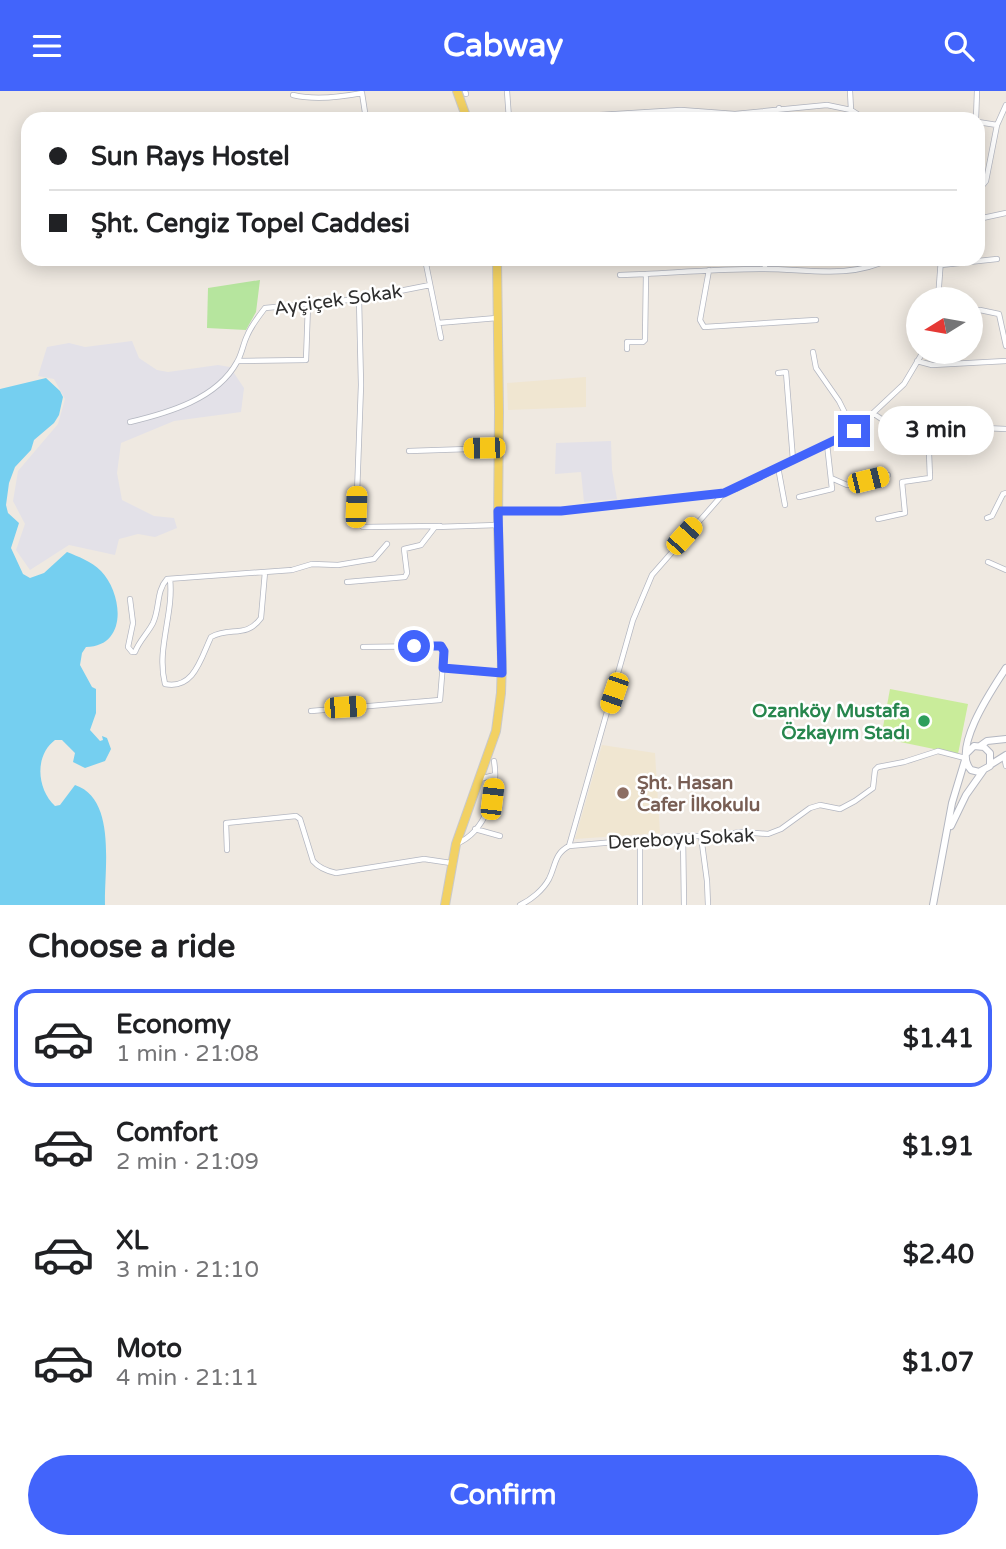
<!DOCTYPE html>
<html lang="en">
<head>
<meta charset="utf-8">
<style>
  :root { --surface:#fff; --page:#f6f6f6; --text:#202124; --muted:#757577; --line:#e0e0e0; --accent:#4264fb }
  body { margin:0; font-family:"Varela Round",sans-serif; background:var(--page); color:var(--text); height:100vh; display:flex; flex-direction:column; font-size:26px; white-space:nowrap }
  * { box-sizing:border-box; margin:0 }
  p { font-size:23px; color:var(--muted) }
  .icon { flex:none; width:38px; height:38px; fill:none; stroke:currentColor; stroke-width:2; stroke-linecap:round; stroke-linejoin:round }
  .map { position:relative; height:814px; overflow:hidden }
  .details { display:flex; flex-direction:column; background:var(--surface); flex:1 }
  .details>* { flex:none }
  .banner { position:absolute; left:21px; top:21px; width:964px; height:154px; border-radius:21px; box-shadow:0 4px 18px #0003; display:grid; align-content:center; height:154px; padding:0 28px; background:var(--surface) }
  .needle { width:46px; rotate:259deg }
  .controls { position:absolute; left:906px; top:196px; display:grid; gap:14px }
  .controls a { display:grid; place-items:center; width:77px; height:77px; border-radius:50%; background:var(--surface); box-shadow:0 4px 18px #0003; font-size:35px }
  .end { position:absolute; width:32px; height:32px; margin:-16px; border:9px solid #4264fb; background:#fff; box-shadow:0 0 0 4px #fff }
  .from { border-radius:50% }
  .bubble { position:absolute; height:49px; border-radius:24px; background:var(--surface); box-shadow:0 4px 18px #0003; font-size:23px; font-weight:700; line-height:49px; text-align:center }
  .car { position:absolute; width:21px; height:42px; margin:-21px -10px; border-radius:9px; box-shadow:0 0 5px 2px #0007; background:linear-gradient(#f5c518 24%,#345 0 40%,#f5c518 0 76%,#345 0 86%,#f5c518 0) }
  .banner b { display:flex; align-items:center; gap:24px; height:66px; font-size:26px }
  .banner b+b { border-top:2px solid var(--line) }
  .banner i { width:18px; height:18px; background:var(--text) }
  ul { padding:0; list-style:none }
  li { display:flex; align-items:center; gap:21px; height:98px; margin:0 14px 10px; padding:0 14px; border:4px solid transparent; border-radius:21px }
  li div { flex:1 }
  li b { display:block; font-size:26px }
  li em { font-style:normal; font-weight:700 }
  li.active { border-color:var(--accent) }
  li>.icon { width:63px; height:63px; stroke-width:1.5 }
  h2 { padding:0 28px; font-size:32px; line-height:84px }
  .action { display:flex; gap:14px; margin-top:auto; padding:14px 28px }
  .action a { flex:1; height:80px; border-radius:42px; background:var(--accent); color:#fff; font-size:28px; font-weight:700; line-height:80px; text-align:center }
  header { display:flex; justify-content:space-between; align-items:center; height:91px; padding:0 28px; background:var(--accent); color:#fff; font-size:32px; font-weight:700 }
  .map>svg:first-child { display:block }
  .industrial { fill:#e3e1e8 }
  .education { fill:#f0e6d1 }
  .green { fill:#b6e59e }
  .pitch { fill:#c9ec9a }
  .water { fill:#75cff0 }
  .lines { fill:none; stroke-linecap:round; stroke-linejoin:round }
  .minor-casing { stroke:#b4b7c1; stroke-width:6 }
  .tertiary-casing { stroke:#b4b7c1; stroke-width:8 }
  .primary-casing { stroke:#c9c9c9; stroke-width:10 }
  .minor { stroke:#fff; stroke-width:4.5 }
  .tertiary { stroke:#fff; stroke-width:6 }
  .primary { stroke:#f2d163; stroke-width:8 }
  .route { stroke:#4264fb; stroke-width:9 }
  .leisure-dot { fill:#2e9e5b; stroke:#fff; stroke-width:2.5 }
  .education-dot { fill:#8d6e63; stroke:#fff; stroke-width:2.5 }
  .labels { text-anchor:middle; stroke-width:5; stroke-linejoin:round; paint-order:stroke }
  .street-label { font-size:19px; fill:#2e2e2e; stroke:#fff }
  .leisure-label { font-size:19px; font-weight:bold; fill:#27864d; stroke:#fff; text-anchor:end }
  .education-label { font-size:19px; font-weight:bold; fill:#785e54; stroke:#fff; text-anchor:start }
</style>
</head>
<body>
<header><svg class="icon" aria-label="menu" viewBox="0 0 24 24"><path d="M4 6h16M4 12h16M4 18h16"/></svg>Cabway<svg class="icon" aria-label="search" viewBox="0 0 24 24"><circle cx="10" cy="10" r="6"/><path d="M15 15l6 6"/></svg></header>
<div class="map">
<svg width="1006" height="814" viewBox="0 0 1006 814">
  <rect width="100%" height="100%" fill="#efe9e1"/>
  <path class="industrial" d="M132 250 139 267 157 279 168 281 218 274 230 276 244 297 241 321 174 330 121 352 117 382 122 409 154 425 174 427 177 437 155 446 138 443 119 448 115 464 69 454 30 479 16 459 25 433 13 410 18 380 58 333 65 308 54 288 38 285 47 256 69 252 85 256Z
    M611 350 612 379 617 408 584 411 581 381 555 383 556 352Z"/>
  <path class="education" d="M586 286V316L508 319 507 292Z
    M602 654 655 662 660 742 575 748Z"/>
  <path class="green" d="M260 189 256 221 246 239 207 237 208 197Z"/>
  <path class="pitch" d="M890 598 968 613 958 663 881 647Z"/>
  <path class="water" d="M46 287 60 300 63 306 59 324 54 332 34 349 31 359 15 376 9 392 6 414 8 422 19 432 11 457 23 483 30 487 44 482 67 461C79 466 91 470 101 480 123 503 128 555 86 556L82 562 80 574 92 596 96 598V622L90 639 100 650 103 649 102 645 107 647 111 658 105 670 85 677 73 671 75 662 62 649H55C34 665 37 698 55 715L60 714 75 694C117 708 104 778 105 814H0V298Z"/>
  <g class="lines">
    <g class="minor-casing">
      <path id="minor" d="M465 0 466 3
        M507 0 509 28
        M850 0 851 19
        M293 4C314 9 341 6 362 2L366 28
        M779 17 781 28
        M569 28 583 25 681 19 735 23 827 14 851 19 865 28
        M941 28H960
        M976 28 977 0
        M978 31 997 34 1006 14
        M978 100 986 90 997 34
        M978 128 1006 122
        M425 168 441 247
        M941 174 997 168
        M765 178V168
        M709 179 700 229 704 236 816 229
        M620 184 646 183
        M359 208 361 294 356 430 363 436 440 435
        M938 208 941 168
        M971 221 980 219 999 223 1006 255
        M438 232 497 227
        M627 258V251H643L645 249 646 183C684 181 722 178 760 178 803 177 849 189 889 168
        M813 261 816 277 839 310 854 340
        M238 270 306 269 308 214
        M917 270 932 274 1006 270
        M778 282 786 281 793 369
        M874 323 886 331 897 333 1006 338
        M130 331C168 322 217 308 237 271 242 263 243 253 247 245 251 235 258 226 265 217L359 208 430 194
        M409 360 498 357
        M778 376 785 414
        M831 387 847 394 888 384
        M799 406 832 398 827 353
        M498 420H561L724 402 736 398 854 340 904 293 923 261
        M987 427 992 425 1003 403 1006 402
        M878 428 905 422 902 391 930 387 928 336
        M988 471 1006 479
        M170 488C174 523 156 558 165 593 194 599 201 567 211 546 230 535 246 548 261 527L265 481
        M347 491 405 486 407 482 404 458 421 454 435 436 498 434
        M130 508 133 532 128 556 132 561H135C139 550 148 542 153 532 160 517 156 500 167 488L292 479 312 473 338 474 374 468 387 453
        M443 577 501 582
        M311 620 440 609 444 560 441 555 363 556
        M1004 665 1006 675
        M479 688 495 684
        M475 738 500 745
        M683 745 684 814
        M701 745 707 790 708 814
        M640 749V814
        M456 753C486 741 499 699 494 670
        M569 755 633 529 652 484 724 402
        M227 759 226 732 296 725 300 728 313 770C319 777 327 780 336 782L424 768 451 772
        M520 814C531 809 543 799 549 788 556 774 554 763 569 755L683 745H711L742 741 768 743 781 738 810 717 820 714 840 718 855 710 873 697 875 679 878 676 904 671 938 660 965 667"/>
    </g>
    <g class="tertiary-casing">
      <path id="tertiary" d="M980 655 987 650 1006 648
        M966 663 974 655 984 656 990 662V675L979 681 971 679C951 658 993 597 1006 577
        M990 674 1006 664
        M951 735 966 704 983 680
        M933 814 952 712 965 669"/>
    </g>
    <g class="primary-casing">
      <path id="primary" d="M457 0 467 28
        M445 814 456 753 496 640 501 602 502 570 498 434 499 321 497 168"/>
    </g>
    <use href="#minor" class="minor"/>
    <use href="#tertiary" class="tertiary"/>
    <use href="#primary" class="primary"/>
  </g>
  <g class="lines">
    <path class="route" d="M414 555H441L444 560 443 577 502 582 498 420H561L724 402 854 340"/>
  </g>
  <circle class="leisure-dot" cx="924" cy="630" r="7"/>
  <circle class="education-dot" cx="623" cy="702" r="7"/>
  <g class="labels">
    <g class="street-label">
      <text transform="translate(338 208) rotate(-8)" y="7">Ayçiçek Sokak</text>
      <text transform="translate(681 747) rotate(-3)" y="7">Dereboyu Sokak</text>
    </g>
    <g class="leisure-label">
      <text x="910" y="626">Ozanköy Mustafa<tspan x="910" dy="22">Özkayım Stadı</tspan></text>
    </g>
    <g class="education-label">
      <text x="637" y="698">Şht. Hasan<tspan x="637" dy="22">Cafer İlkokulu</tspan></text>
    </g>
  </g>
</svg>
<div class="controls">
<a><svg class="needle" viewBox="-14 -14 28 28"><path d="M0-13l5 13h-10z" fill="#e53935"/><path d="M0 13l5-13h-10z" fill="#757577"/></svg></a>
</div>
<i class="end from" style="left:414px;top:555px"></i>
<i class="end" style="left:854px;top:340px"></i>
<div class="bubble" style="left:878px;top:315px;width:116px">3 min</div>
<i class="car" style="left:484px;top:357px;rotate:269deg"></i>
<i class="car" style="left:868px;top:389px;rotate:76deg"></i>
<i class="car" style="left:356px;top:416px;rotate:2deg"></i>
<i class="car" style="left:684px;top:445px;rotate:42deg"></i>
<i class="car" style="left:614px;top:602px;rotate:199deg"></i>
<i class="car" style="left:345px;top:616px;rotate:86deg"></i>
<i class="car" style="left:492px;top:708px;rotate:7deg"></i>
<div class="banner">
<b><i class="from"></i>Sun Rays Hostel</b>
<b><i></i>Şht. Cengiz Topel Caddesi</b>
</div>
</div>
<section class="details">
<h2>Choose a ride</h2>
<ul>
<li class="active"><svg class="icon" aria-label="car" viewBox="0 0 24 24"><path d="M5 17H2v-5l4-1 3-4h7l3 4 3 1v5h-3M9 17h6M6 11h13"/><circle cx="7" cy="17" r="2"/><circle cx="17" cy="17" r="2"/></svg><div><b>Economy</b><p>1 min · 21:08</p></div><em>$1.41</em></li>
<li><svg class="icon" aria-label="car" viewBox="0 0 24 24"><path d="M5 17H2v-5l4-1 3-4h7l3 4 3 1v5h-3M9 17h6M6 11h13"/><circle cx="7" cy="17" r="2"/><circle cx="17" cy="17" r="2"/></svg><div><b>Comfort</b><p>2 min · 21:09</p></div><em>$1.91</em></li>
<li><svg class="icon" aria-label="car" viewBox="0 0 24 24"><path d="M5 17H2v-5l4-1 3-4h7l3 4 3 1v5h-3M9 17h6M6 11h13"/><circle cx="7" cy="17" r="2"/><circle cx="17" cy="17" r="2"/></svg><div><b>XL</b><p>3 min · 21:10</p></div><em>$2.40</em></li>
<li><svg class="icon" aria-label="car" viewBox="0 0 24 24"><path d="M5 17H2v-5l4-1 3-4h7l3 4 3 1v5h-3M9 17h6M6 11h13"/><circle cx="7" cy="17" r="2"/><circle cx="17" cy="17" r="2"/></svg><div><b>Moto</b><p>4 min · 21:11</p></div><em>$1.07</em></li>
</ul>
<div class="action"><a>Confirm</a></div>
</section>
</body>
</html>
